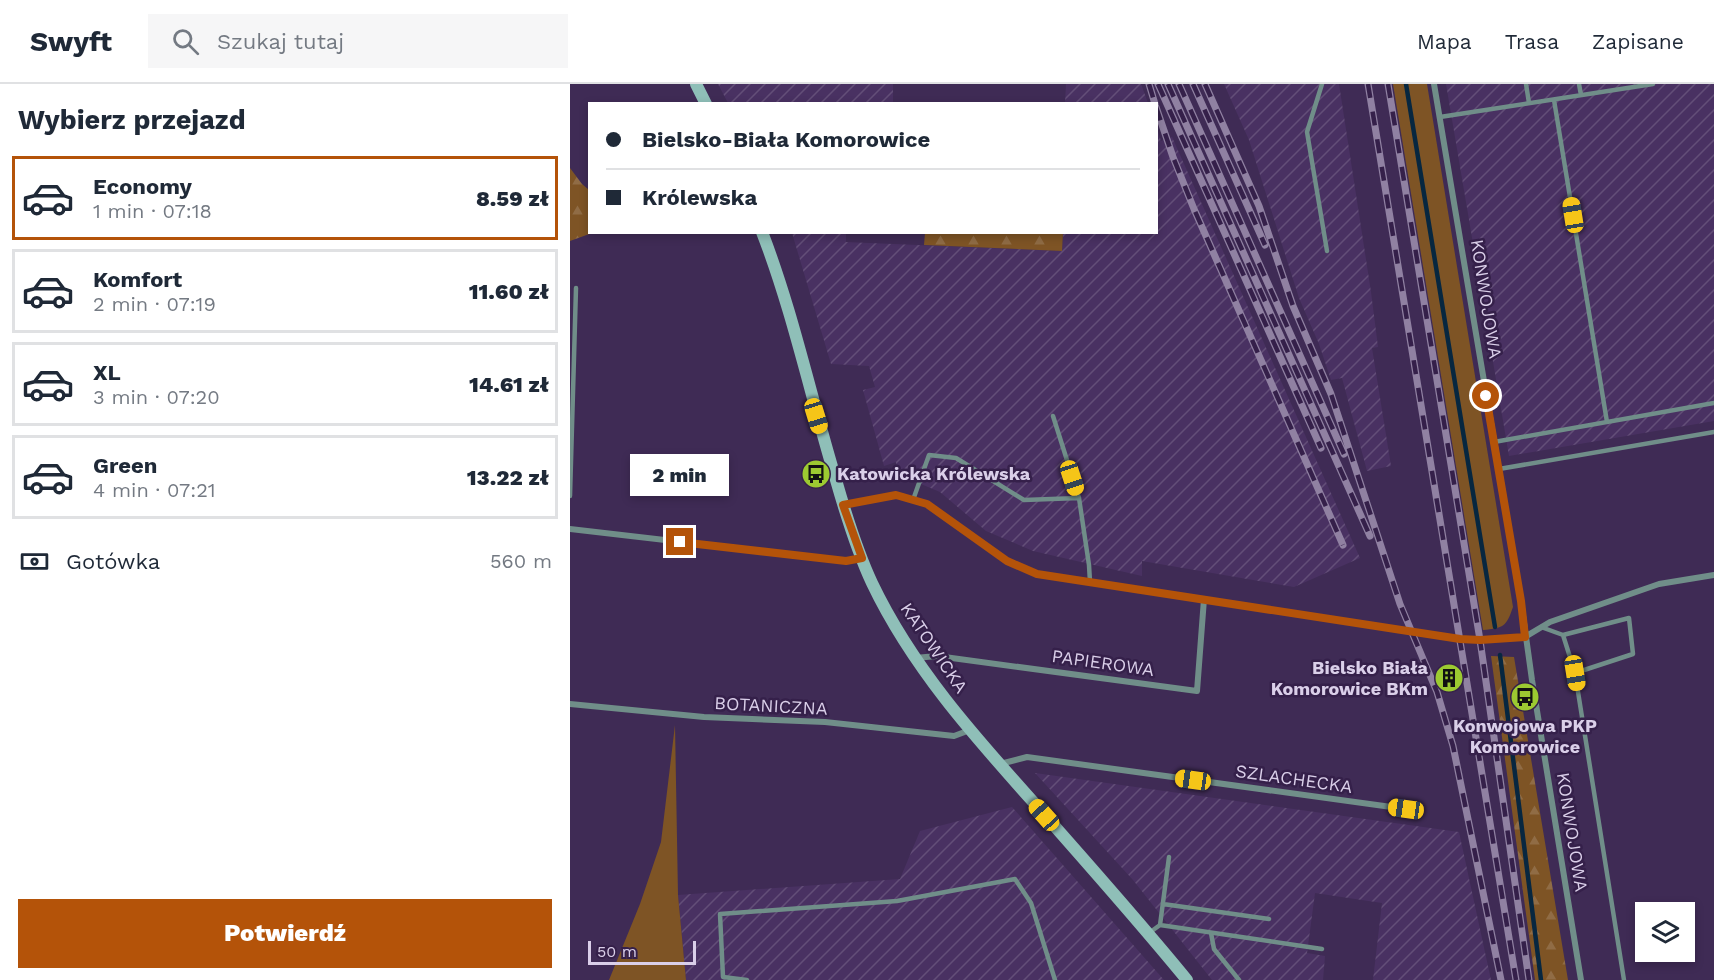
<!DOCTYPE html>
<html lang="pl">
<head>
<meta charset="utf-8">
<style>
  :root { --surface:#fff; --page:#f6f6f7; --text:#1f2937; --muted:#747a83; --line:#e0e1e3; --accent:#b45309 }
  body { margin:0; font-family:"Work Sans",sans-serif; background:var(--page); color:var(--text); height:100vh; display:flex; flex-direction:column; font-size:22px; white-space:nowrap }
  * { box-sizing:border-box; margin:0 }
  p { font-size:20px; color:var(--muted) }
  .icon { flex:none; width:33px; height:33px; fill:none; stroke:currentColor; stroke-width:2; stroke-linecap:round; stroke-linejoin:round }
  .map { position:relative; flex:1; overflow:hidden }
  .details { display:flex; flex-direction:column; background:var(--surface); width:570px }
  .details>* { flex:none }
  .top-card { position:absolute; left:18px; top:18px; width:570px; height:132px; border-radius:0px; box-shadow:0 3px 9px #0003; display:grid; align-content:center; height:132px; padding:0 18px; background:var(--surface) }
  .tools { position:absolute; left:1065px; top:818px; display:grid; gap:12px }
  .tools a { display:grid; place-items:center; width:60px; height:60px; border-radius:0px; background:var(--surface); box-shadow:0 3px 9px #0003; font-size:30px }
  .scale { position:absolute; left:18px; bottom:15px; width:108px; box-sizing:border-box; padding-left:6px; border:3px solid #dacfe9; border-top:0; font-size:16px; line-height:21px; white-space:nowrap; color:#dacfe9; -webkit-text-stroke:4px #35204a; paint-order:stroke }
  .end { position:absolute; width:27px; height:27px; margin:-14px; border:8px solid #b45309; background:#fff; box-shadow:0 0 0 3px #fff }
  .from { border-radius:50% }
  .bubble { position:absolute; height:42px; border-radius:0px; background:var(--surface); box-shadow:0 3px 9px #0003; font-size:20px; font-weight:800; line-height:42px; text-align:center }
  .car { position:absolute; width:18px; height:36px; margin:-18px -9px; border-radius:8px; box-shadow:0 0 4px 2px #0007; background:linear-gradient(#f5c518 24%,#345 0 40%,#f5c518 0 76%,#345 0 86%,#f5c518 0) }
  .top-card b { display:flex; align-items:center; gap:21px; height:57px; font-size:22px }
  .top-card b+b { border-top:2px solid var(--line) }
  .top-card i { width:15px; height:15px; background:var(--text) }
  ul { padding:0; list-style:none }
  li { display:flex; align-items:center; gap:18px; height:84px; margin:0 12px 9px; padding:0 6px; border:3px solid var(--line); border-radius:0px }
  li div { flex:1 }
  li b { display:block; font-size:22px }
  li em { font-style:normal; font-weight:800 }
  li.on { border-color:var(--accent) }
  li>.icon { width:54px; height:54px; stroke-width:1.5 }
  h2 { padding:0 18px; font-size:27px; line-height:72px }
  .pay { display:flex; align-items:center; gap:15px; height:66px; padding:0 18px; font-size:22px }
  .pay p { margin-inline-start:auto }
  .action { display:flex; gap:12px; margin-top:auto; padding:12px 18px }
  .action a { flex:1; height:69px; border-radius:0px; background:var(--accent); color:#fff; font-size:24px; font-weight:800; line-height:69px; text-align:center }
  header { display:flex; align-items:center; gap:36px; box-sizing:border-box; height:84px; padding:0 30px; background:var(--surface); border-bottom:2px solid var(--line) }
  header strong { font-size:28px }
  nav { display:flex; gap:33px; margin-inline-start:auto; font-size:21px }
  .search { width:420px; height:54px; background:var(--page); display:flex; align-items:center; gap:15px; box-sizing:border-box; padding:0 21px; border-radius:0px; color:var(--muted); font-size:22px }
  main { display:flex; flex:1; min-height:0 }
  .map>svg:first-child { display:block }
  .industrial { fill:url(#industrial-furrows) }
  .grass { fill:#7e5425 }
  .forest { fill:url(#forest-firs) }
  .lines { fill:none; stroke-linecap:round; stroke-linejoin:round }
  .stream { stroke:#072740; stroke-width:4.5 }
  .lane { stroke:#708e89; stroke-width:4.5 }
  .street { stroke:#708e89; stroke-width:6 }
  .secondary { stroke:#8fbfb8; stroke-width:12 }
  .rail-casing { stroke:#9081a2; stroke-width:7 }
  .rail { stroke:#35204a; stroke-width:4.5; stroke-dasharray:14; stroke-linecap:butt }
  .route { stroke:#b45309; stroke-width:8 }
  .labels { text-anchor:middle; stroke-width:5; stroke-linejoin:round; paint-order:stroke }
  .street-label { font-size:18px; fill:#dacfe9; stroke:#35204a }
  .poi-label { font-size:18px; font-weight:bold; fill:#dacfe9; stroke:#35204a; text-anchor:start }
</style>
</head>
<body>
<header>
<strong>Swyft</strong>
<div class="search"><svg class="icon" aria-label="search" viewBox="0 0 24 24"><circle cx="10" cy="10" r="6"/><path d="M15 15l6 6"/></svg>Szukaj tutaj</div>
<nav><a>Mapa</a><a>Trasa</a><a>Zapisane</a></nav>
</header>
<main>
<section class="details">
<h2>Wybierz przejazd</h2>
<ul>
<li class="on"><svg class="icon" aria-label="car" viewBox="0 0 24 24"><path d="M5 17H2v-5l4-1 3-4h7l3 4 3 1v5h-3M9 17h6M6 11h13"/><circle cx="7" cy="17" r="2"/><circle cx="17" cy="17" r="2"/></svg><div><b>Economy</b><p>1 min · 07:18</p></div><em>8.59 zł</em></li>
<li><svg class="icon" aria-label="car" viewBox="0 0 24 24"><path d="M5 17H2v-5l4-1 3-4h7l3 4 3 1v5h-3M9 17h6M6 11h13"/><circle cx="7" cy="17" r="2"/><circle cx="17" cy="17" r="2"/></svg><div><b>Komfort</b><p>2 min · 07:19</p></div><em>11.60 zł</em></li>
<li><svg class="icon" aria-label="car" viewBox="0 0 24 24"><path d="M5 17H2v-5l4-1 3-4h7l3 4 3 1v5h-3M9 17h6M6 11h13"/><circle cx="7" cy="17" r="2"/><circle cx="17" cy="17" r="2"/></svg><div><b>XL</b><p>3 min · 07:20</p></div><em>14.61 zł</em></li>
<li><svg class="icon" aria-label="car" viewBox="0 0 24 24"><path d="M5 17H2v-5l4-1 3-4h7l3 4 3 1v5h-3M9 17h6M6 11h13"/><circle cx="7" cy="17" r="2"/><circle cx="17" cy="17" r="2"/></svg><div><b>Green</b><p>4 min · 07:21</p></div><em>13.22 zł</em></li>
</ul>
<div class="pay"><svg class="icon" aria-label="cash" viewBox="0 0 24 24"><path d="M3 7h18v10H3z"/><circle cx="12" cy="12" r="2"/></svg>Gotówka<p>560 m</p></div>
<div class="action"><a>Potwierdź</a></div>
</section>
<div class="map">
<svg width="1144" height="896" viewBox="0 0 1144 896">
  <defs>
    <pattern id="industrial-furrows" width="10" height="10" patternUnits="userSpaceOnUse" patternTransform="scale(1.5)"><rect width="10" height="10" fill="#493162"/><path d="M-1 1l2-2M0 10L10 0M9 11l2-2" fill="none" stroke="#634e78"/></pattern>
    <pattern id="forest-firs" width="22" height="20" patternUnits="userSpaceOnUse" patternTransform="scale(1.5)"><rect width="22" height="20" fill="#7e5425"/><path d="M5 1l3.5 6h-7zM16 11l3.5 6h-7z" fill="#906c45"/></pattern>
  </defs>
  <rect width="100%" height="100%" fill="#3f2b55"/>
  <path class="industrial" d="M148 0H323V19H158Z
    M496 0H571L578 19H495Z
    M654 0H769L801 208 808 263 802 264 821 382 797 387 772 294 761 296 749 260 729 214 679 56Z
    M876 0H1144V337L939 372Z
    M587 44 591 57 602 53 790 474 724 503 572 477V492L463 467 416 447 370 408 327 390 326 378 314 382 293 306 305 303 299 282 261 280 222 149H276V158L492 167 493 149 586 148Z
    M465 689 889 748 921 896H803L812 819 745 809 737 869 755 872 753 896H642L563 796Z
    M442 723 594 896H116L108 811 330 795 350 747Z"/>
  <path class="grass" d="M823 0H857L943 523C936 543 934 544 913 546Z
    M105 641 108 811 116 896H39L70 820 91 758Z"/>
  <path class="forest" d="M0 84 12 100 19 106 20 148 22 149 0 157Z
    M355 149H493L492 167 354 161Z
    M921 572 944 573 998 896H965Z"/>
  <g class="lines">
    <path class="stream" d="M836 0 925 543
      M930 571 971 896"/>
    <path class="lane" d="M752 0 737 48 757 167
      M956 0 959 19
      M1009 0 1011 11
      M984 16 1037 338
      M870 33 1083 0
      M483 332 509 414
      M924 358 1144 319
      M929 385 1144 348
      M0 412 6 204
      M343 416 359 371 386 374 454 416 509 414 519 481 520 498
      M971 543 993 551 1005 589 1054 896
      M993 551 1059 534 1063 570 1005 589
      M593 820 699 835
      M590 841 599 773
      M579 849 590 841 752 865
      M641 849 644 865 669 896
      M177 896 153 893 150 830 327 817 445 795 461 819 485 896"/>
    <path class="street" d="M864 0 951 517 962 596 1011 896
      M274 421 326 411 357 420 437 477 467 490 890 555 910 556 955 553 980 538 1089 500 1144 491
      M0 445 276 477 291 474
      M345 574 367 572 627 607 634 515
      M0 620 134 633 255 638 384 652 400 646
      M430 680 457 673 836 725"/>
    <path class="secondary" d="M126 0 136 20
      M192 148C223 228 241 314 266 396 276 431 287 467 302 499 342 583 404 652 466 721 517 779 568 836 617 896"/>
    <g class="rail-casing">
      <path id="rail" d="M579 0 585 20
        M588 0 751 364
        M598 0 800 452
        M609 0 774 370
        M623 0 695 161
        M635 0 689 122 723 222 761 310 830 520 867 608 883 662 931 896
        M798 0 946 896
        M818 0 910 556 959 896
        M586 23 603 73 624 125 773 461"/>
    </g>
    <use href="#rail" class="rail"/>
  </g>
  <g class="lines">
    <path class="route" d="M110 458 276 477 292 474 273 421 326 411 357 420 437 477 467 490 890 555 910 556 955 553 951 517 916 312"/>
  </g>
  <defs>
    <g id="bus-disc" transform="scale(1.5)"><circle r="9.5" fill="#9cca31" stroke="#35204a"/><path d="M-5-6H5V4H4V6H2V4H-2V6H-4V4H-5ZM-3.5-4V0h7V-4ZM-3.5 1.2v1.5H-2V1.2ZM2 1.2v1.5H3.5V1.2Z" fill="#111"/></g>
    <g id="building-disc" transform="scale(1.5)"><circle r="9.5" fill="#9cca31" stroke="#35204a"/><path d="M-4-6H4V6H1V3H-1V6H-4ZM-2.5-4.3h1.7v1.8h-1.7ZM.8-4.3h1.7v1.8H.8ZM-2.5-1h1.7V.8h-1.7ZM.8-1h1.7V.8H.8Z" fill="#111"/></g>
  </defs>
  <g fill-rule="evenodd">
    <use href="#bus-disc" x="246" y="390"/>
    <use href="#building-disc" x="879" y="594"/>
    <use href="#bus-disc" x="955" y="613"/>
  </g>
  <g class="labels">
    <g class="street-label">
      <text transform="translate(916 215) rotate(81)" y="6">KONWOJOWA</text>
      <text transform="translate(364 564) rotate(56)" y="6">KATOWICKA</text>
      <text transform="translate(533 579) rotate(8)" y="6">PAPIEROWA</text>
      <text transform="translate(201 622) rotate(3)" y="6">BOTANICZNA</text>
      <text transform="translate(724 695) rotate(8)" y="6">SZLACHECKA</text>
      <text transform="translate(1002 748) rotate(81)" y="6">KONWOJOWA</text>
    </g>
    <g class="poi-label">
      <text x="267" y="396">Katowicka Królewska</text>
      <text x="858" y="590" text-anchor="end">Bielsko Biała<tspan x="858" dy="21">Komorowice BKm</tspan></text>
      <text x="955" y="648" text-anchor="middle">Konwojowa PKP<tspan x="955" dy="21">Komorowice</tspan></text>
    </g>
  </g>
</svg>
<div class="tools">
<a><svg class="icon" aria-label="layers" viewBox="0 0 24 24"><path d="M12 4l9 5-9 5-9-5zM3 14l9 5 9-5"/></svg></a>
</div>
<div class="scale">50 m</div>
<i class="end from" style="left:916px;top:312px"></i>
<i class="end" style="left:110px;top:458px"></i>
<div class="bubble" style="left:60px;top:370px;width:99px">2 min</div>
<i class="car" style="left:1003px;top:131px;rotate:351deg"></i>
<i class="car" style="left:246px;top:332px;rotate:163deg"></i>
<i class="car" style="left:502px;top:394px;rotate:162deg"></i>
<i class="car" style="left:1005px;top:589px;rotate:171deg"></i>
<i class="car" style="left:623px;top:696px;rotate:278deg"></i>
<i class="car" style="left:836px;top:725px;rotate:278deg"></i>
<i class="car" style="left:474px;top:731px;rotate:318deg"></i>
<div class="top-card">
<b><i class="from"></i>Bielsko-Biała Komorowice</b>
<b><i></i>Królewska</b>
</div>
</div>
</main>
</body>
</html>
